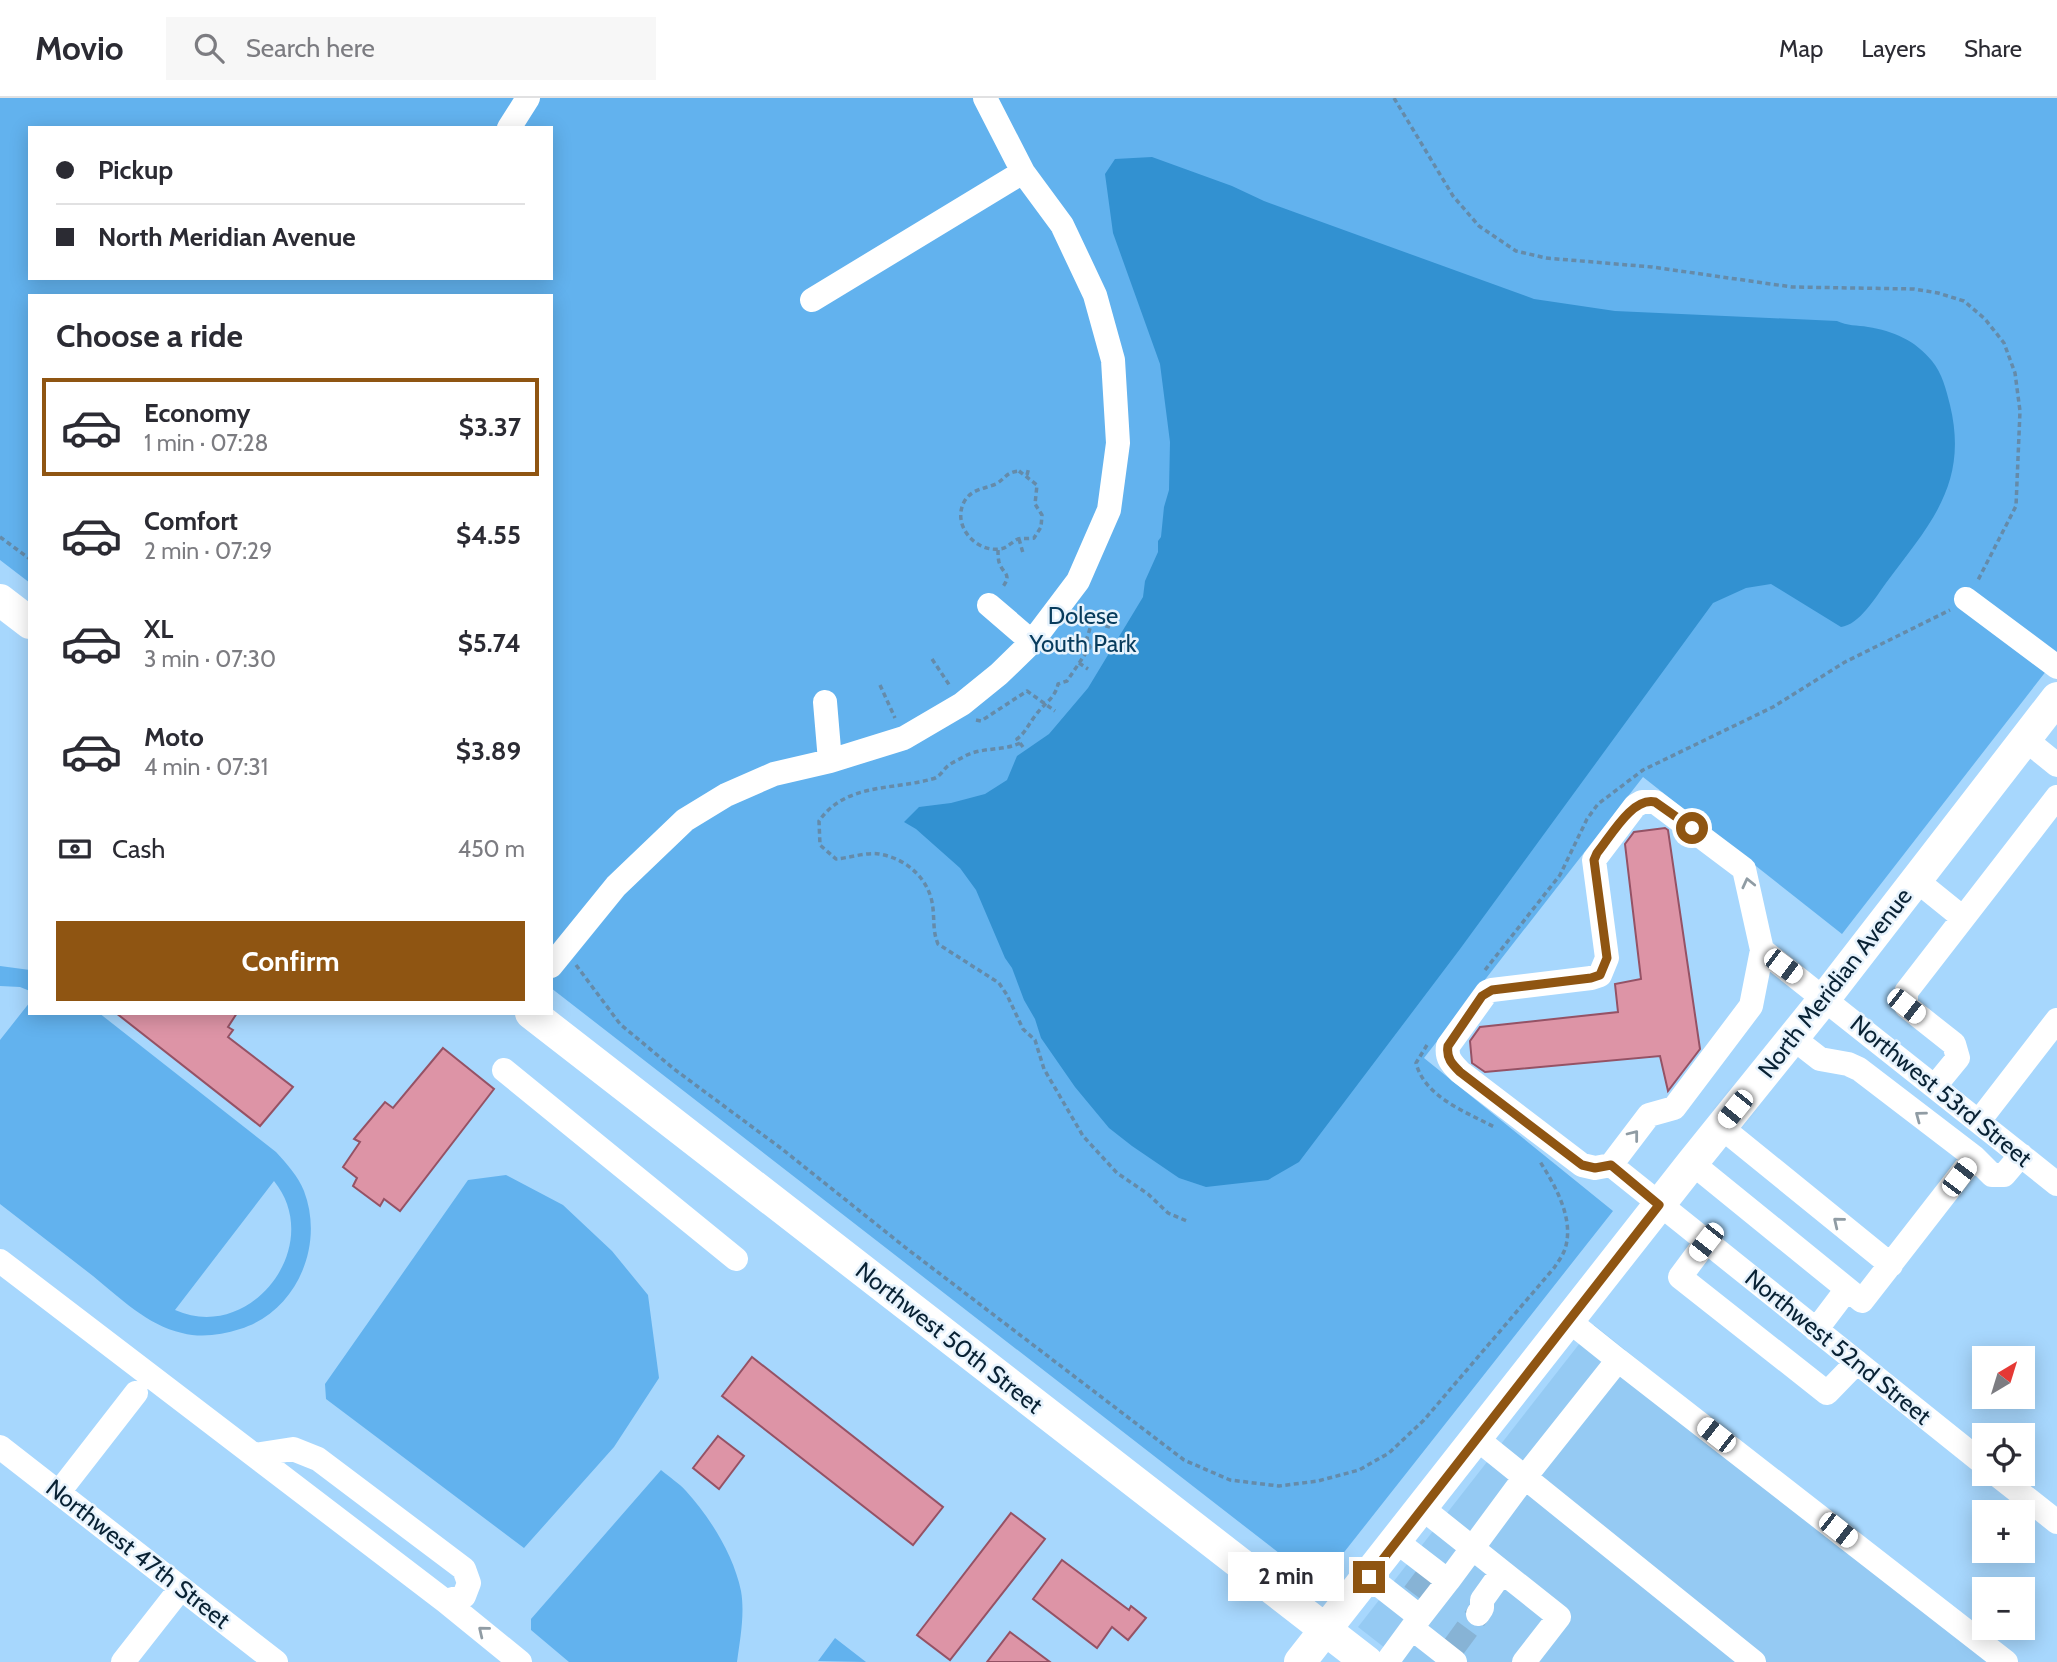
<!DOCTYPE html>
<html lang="en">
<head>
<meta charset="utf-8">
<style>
  :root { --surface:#fff; --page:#f7f7f7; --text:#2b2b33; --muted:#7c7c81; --line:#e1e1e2; --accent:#8f5512 }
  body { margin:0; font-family:Cabin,sans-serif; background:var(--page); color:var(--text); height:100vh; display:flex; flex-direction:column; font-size:26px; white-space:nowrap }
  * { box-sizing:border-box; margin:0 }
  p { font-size:23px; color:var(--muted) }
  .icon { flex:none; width:38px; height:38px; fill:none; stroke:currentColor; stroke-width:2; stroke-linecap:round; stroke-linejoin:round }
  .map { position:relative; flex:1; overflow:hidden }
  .panel { position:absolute; left:28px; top:196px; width:525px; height:721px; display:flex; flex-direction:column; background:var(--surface); border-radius:0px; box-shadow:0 4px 18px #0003 }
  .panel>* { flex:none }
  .guide { position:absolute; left:28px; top:28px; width:525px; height:154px; border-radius:0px; box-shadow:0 4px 18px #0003; display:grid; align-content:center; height:154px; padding:0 28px; background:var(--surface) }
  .needle { width:46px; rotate:38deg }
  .fabs { position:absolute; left:1972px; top:1248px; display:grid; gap:14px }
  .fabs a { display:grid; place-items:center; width:63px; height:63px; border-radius:0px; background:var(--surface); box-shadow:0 4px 18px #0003; font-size:35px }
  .end { position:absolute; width:32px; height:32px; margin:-16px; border:9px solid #8f5512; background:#fff; box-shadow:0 0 0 4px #fff }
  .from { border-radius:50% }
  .bubble { position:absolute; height:49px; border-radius:0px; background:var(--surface); box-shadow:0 4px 18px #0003; font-size:23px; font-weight:700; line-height:49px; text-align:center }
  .car { position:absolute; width:21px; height:42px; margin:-21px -10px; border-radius:9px; box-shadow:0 0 5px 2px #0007; background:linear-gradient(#fff 24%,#345 0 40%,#fff 0 76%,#345 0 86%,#fff 0) }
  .guide b { display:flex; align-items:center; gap:24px; height:66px; font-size:26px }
  .guide b+b { border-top:2px solid var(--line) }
  .guide i { width:18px; height:18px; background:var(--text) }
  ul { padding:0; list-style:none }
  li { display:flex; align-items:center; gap:21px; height:98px; margin:0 14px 10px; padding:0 14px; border:4px solid transparent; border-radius:0px }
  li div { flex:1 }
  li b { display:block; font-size:26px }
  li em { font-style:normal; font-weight:700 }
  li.on { border-color:var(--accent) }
  li>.icon { width:63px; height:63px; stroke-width:1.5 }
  h2 { padding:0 28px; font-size:32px; line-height:84px }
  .pay { display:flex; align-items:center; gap:18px; height:77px; padding:0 28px; font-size:26px }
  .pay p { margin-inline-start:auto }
  .button { display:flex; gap:14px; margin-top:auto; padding:14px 28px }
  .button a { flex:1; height:80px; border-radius:0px; background:var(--accent); color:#fff; font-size:28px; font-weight:700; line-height:80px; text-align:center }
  header { display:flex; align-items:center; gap:42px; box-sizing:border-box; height:98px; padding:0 35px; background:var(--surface); border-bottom:2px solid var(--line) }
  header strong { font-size:33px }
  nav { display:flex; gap:38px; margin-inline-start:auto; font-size:24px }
  .search { width:490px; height:63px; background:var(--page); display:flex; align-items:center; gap:18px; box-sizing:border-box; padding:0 24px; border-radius:0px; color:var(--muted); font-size:26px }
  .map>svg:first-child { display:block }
  .built { fill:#95caf3 }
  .green { fill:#62b2ee; fill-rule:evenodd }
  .water { fill:#3291d1 }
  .building { fill:#dd94a6; stroke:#955265; stroke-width:2 }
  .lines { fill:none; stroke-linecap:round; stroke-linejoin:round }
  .minor-tunnel { stroke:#87b3d5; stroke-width:24; stroke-dasharray:24 12; stroke-linecap:butt }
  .path { stroke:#658ba9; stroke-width:3.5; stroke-dasharray:5 3.5; stroke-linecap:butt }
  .minor { stroke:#fff; stroke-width:24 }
  .major { stroke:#fff; stroke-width:32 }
  .oneway { stroke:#909ca4 }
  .route { stroke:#8f5512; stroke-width:9 }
  .labels { text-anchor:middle; stroke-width:5; stroke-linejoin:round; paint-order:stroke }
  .park-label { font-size:24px; fill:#083c5d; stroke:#e7f3fd }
  .street-label { font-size:24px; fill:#092234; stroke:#e7f3fd }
</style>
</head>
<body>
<header>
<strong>Movio</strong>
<div class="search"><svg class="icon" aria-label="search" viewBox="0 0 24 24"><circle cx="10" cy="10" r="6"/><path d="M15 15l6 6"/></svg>Search here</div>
<nav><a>Map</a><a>Layers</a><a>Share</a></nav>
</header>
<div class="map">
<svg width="2057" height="1564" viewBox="0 0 2057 1564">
  <rect width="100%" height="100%" fill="#a7d7fd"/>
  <path class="built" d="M1594 1227 2015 1564H1403L1358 1529Z"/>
  <path class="green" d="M0 0H2057V559L1842 836 1643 679 1424 960 1613 1113 1319 1486 551 890V198H30V485L0 462ZM30 30H551V180H30Z
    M0 868 30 872V893L20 889 0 888Z
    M30 904V915H99L276 1054C287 1066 298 1078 304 1093 325 1148 296 1214 240 1231 221 1237 201 1240 182 1235 147 1227 120 1200 93 1178 62 1154 31 1130 0 1106V942ZM274 1083C326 1147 251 1246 175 1212Z
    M506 1077 563 1107 612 1153 648 1197 659 1280 614 1349 524 1450 326 1301 325 1286 468 1082Z
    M661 1372C669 1379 679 1385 686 1393 710 1419 734 1458 741 1493 745 1516 740 1541 737 1564H569L531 1532V1521Z
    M835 1540 866 1564 818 1563Z"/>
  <path class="water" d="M1152 59 1232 88 1264 103 1534 201 1615 213 1837 223C1847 228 1857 227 1868 229 1893 233 1915 242 1932 263 1942 275 1946 291 1950 307 1969 386 1930 426 1886 485 1876 499 1859 527 1841 529L1771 486 1746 490 1713 505 1460 851 1299 1064 1268 1082 1206 1089 1179 1080 1132 1048 1109 1030 1075 989 1041 940 1035 921 1024 902 1012 870 1005 860 976 792 960 770 916 731 904 724 919 709 951 705 985 696 1007 682 1017 658 1049 636 1088 590 1143 499 1145 483 1158 454V443L1161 439 1164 409 1169 392 1170 344 1160 266 1113 135 1105 76 1115 61Z"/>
  <path class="building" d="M1665 730 1668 732 1700 951 1668 993 1660 958 1485 974 1472 965 1470 943 1480 929 1618 914 1615 886 1641 881 1625 746 1634 734Z
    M116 915H237L228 929 233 932 228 939 293 989 260 1028Z
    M443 950 494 991 400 1113 384 1101 380 1108 353 1088 357 1080 343 1069 360 1044 354 1041 385 1004 393 1010Z
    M752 1259 943 1409 913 1447 722 1298Z
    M718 1338 744 1358 719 1391 693 1370Z
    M1011 1415 1045 1441 950 1562 917 1537Z
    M1062 1462 1129 1512 1131 1508 1146 1520 1128 1542 1112 1529 1097 1550 1033 1501Z
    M1010 1534 1050 1564H987Z"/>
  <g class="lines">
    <path class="minor-tunnel" d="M1414 1496 1426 1480
      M1453 1550 1478 1516"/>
    <path class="path" d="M1394 0 1453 98 1479 128 1516 153 1546 160 1652 169 1792 189 1914 191 1938 195 1964 203 1985 221 2004 245 2015 275 2020 313 2016 408 1977 484
      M1019 373 1037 387 1035 406 1042 417 1041 429 1034 440C1030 441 1021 440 1018 441 1011 444 1007 451 999 451 975 454 952 427 964 404 971 391 984 391 996 386 1005 381 1006 374 1019 373Z
      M1027 377 1029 369
      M0 439 30 461
      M1019 441 1023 455
      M998 452C998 456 998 460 999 464 1003 477 1013 475 1002 490
      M932 561 950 588
      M1079 565 1088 571
      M880 587 895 620
      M976 622 981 623 1027 593 1055 613
      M1020 645C1003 653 985 649 967 657 962 660 953 664 949 667 942 672 941 679 932 681 893 692 845 685 819 723L820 747 836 761C849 760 866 754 879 756 905 760 927 779 932 804 935 819 932 832 938 846L999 885 1007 897 1023 931 1035 942 1044 971 1083 1038 1117 1075 1148 1096 1168 1115 1189 1124
      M1023 649 1017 641C1026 634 1028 627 1035 618 1043 606 1055 601 1058 586L1067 583 1090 549 1087 540 1092 524 1110 529
      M576 867 620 926 674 971 782 1051 906 1150 1184 1362 1230 1382 1279 1388 1318 1383 1359 1372 1389 1355 1424 1322 1554 1170C1558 1164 1563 1157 1565 1151 1575 1120 1554 1086 1539 1062
      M1485 872 1560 777 1587 721 1598 706 1643 672 1773 609 1845 564 1950 512
      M1427 947 1416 965C1425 1000 1467 1014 1496 1030"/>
    <path class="minor" d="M509 30 528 0
      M812 202 1023 74
      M1966 501 2057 569
      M989 507 1032 544
      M825 604 830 663
      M2025 641 2057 667
      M1916 782 1963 820
      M1762 852 1751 908 1674 1010 1649 1017 1611 1067 1595 1070 1582 1067 1460 974C1452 966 1446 960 1448 948L1487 894 1492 892 1591 880 1600 877 1607 860 1594 762 1635 708 1642 704H1655L1744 771 1762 852 2057 1086
      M551 868 616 788 685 722 726 697 774 676 830 663 904 640 962 606 999 576 1032 544 1078 483 1109 412 1118 345 1113 262 1095 197 1062 127 1023 74 985 0
      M1793 940 1820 961 1848 966 1859 971 1974 1059 1992 1077H2004L2021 1057
      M504 972 736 1161
      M1935 988 1958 960 1954 946 1906 908V894L2057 699
      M1979 1023 2057 922
      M1721 1029 1891 1167
      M1692 1065 1862 1203 1974 1059
      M1611 1067 1984 1366
      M1706 1144 1680 1179 1827 1295 1857 1264
      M0 1163 445 1503 464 1498 469 1485 464 1471 318 1361 293 1351 255 1357
      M1568 1222 1618 1262
      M1816 1232 1847 1191
      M1476 1340 1754 1564
      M0 1349 276 1564
      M1996 1376 2057 1424
      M59 1394 136 1295
      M1422 1410 1559 1519 1524 1564
      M1396 1443 1448 1483 1525 1379 1618 1262 2006 1564
      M1369 1479 1420 1519 1387 1564
      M445 1503 520 1564
      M1478 1516 1482 1510V1502L1502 1474
      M1420 1519 1448 1483
      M1413 1531 1455 1564
      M123 1564 181 1490"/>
    <path class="major" d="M0 502 30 525
      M531 915 1367 1564
      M1300 1564 1692 1065 1825 900 2057 600"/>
  </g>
  <defs><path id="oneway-chevron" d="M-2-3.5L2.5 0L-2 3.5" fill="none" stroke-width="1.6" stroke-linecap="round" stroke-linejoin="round" transform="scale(1.75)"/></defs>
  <g class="oneway">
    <use href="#oneway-chevron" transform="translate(1748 785) rotate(-103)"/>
    <use href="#oneway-chevron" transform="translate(1920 1018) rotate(-143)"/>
    <use href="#oneway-chevron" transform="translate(1634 1037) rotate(-52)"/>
    <use href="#oneway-chevron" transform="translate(1838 1124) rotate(-141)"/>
    <use href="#oneway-chevron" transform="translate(483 1533) rotate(-141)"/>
  </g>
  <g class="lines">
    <path class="route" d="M1369 1479 1659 1107 1611 1067 1595 1070 1582 1067 1460 974C1452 966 1446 960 1448 948L1482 898 1492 892 1591 880 1600 877 1607 860 1594 762 1597 755C1611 738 1632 699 1655 704L1692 730"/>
  </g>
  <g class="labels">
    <g class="park-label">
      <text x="1083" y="526">Dolese<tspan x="1083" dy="28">Youth Park</tspan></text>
    </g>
    <g class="street-label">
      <text transform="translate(1835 885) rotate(-52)" y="8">North Meridian Avenue</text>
      <text transform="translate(1941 993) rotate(39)" y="8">Northwest 53rd Street</text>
      <text transform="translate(949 1240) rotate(38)" y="8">Northwest 50th Street</text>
      <text transform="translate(1838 1249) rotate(39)" y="8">Northwest 52nd Street</text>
      <text transform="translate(138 1456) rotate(38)" y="8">Northwest 47th Street</text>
    </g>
  </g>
</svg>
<div class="fabs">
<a><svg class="needle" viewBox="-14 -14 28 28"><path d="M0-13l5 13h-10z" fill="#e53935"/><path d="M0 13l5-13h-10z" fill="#7c7c81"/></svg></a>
<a><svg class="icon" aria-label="locate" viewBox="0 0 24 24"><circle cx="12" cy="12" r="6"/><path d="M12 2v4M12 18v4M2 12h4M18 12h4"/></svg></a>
<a>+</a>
<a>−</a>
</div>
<i class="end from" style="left:1692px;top:730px"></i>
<i class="end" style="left:1369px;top:1479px"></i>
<div class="bubble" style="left:1228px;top:1454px;width:116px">2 min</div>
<i class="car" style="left:1783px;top:868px;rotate:127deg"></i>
<i class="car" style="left:1906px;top:908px;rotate:128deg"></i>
<i class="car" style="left:1735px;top:1011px;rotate:219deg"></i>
<i class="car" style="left:1959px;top:1079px;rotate:37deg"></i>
<i class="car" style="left:1706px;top:1144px;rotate:218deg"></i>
<i class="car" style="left:1716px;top:1337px;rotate:308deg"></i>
<i class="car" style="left:1838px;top:1432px;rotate:128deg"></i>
<div class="guide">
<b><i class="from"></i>Pickup</b>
<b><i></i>North Meridian Avenue</b>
</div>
<section class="panel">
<h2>Choose a ride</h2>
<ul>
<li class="on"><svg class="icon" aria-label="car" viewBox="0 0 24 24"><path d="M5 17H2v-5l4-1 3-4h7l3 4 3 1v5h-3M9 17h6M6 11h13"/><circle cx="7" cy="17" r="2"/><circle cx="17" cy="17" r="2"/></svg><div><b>Economy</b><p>1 min · 07:28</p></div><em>$3.37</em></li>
<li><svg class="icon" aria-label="car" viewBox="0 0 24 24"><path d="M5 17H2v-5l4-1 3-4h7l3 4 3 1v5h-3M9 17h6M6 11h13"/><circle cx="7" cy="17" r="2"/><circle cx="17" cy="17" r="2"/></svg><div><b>Comfort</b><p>2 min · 07:29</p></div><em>$4.55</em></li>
<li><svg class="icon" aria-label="car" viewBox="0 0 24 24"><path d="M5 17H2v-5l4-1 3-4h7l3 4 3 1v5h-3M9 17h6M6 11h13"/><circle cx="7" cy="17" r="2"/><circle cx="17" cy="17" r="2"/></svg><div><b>XL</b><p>3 min · 07:30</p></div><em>$5.74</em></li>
<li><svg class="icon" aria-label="car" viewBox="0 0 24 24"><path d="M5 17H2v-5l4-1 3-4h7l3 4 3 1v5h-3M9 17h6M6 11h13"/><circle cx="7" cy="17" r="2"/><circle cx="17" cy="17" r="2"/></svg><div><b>Moto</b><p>4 min · 07:31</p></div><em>$3.89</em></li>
</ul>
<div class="pay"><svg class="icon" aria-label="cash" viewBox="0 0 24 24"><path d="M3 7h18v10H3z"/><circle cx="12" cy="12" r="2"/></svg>Cash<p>450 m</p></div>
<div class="button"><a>Confirm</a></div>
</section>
</div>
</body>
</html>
